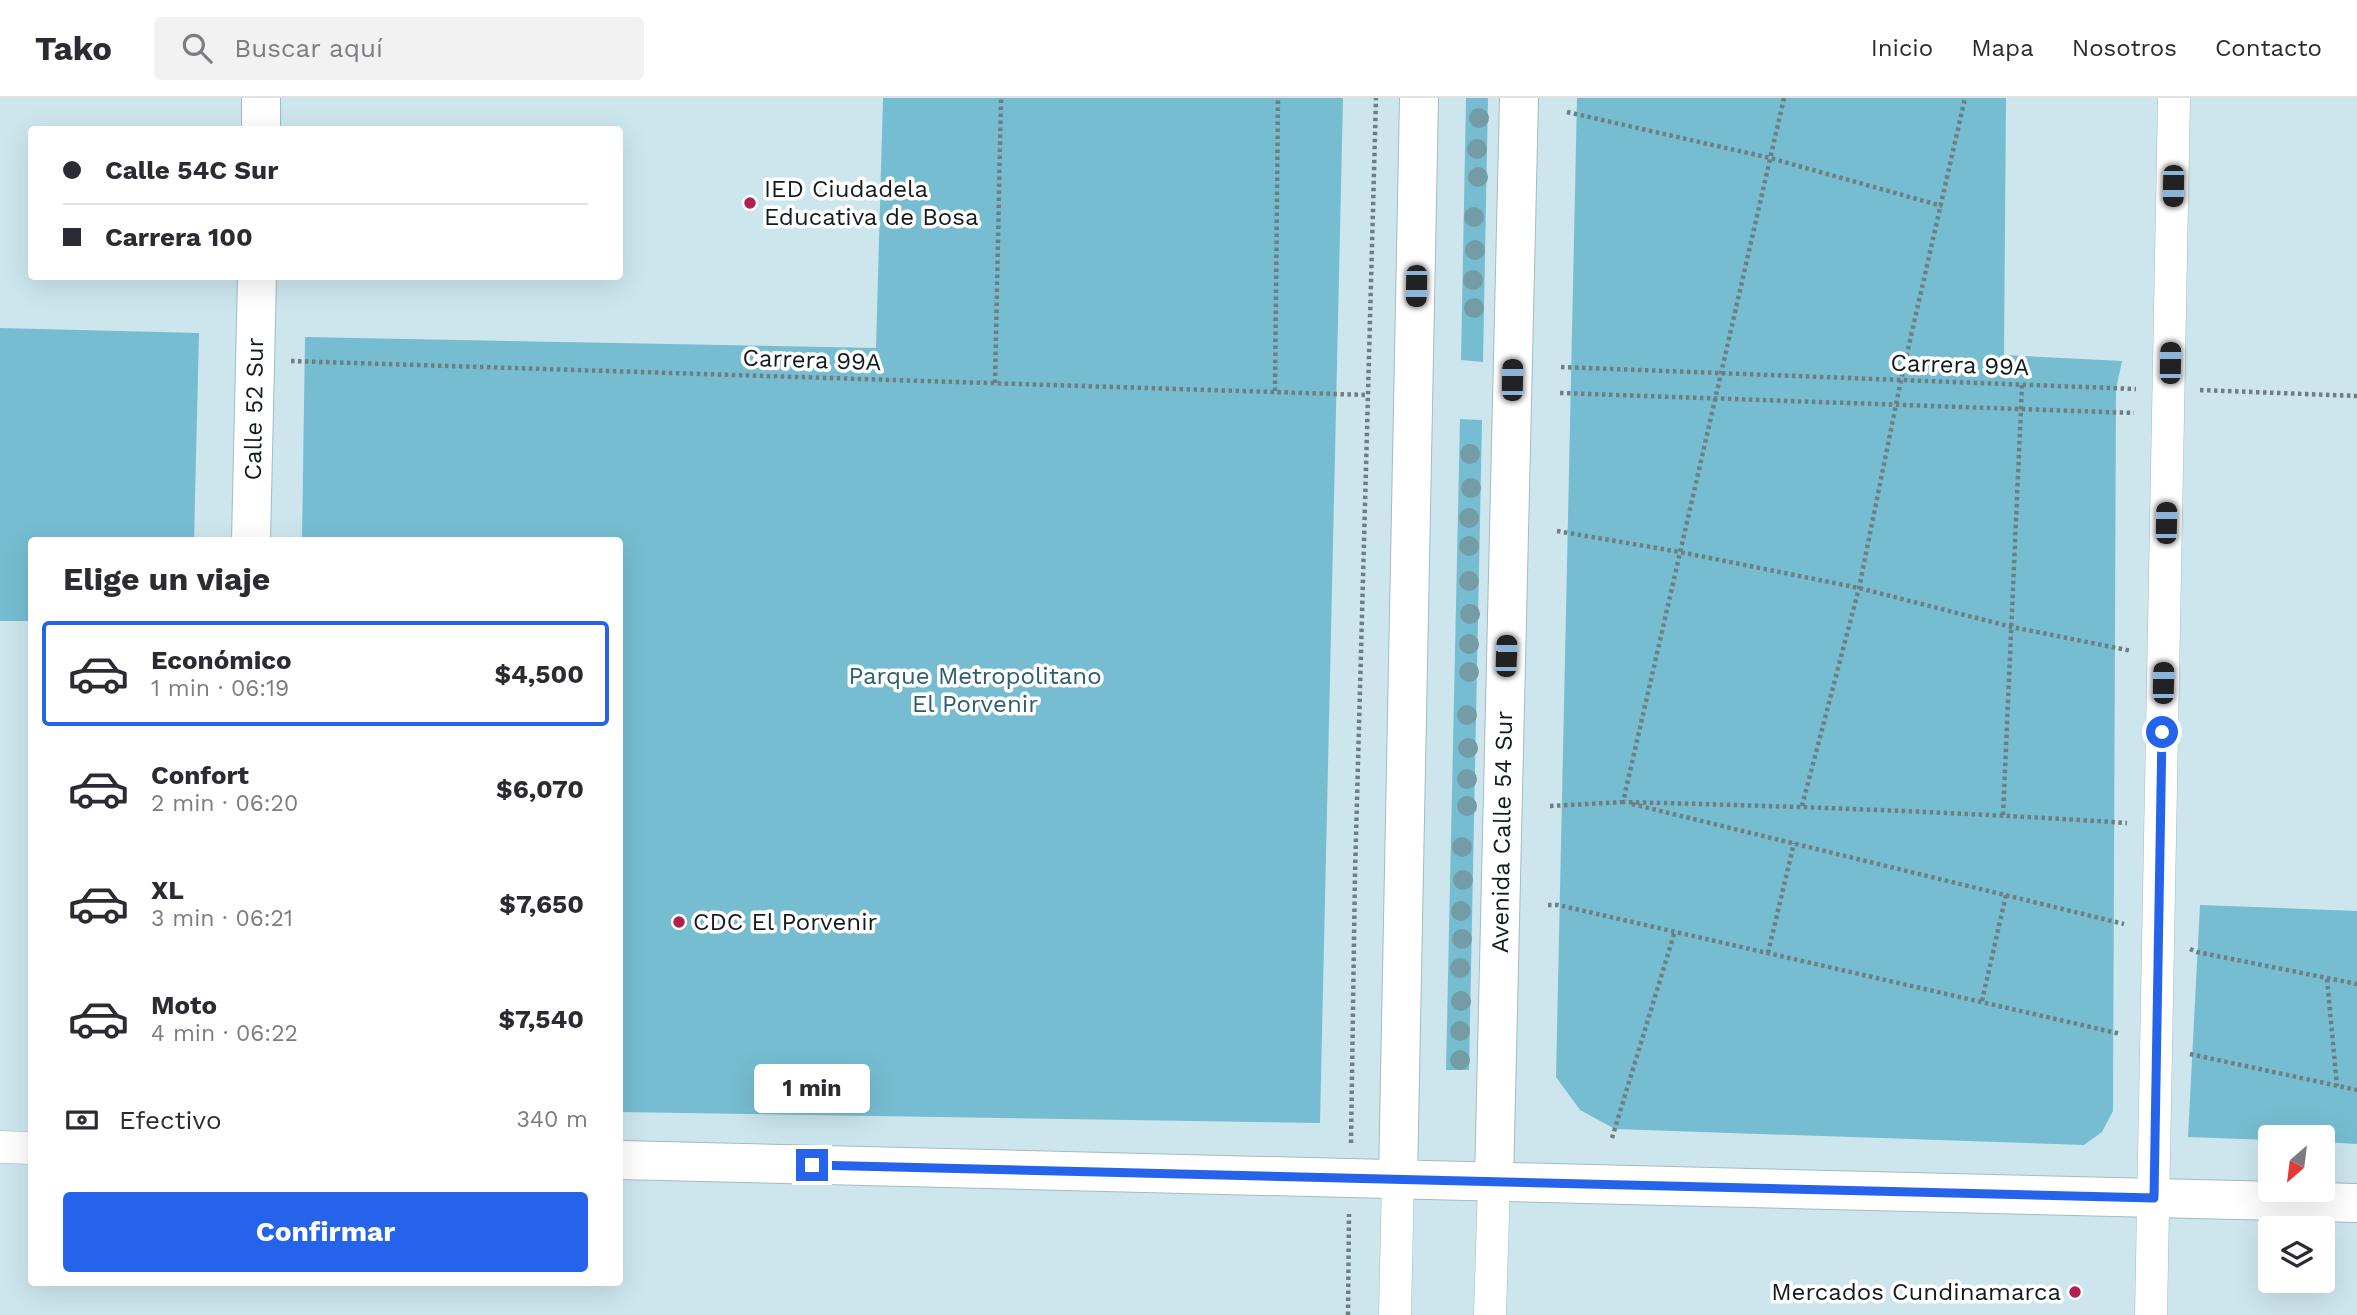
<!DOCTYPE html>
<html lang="es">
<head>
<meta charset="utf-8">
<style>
  :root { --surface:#fff; --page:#f2f2f3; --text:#2b2b33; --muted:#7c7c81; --line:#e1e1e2; --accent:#2563eb }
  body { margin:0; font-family:"Work Sans",sans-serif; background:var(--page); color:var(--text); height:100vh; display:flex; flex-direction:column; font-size:26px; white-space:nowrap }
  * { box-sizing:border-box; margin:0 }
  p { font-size:23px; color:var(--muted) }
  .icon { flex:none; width:38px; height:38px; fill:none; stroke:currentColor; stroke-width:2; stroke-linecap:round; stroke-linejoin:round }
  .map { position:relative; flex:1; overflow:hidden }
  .side { position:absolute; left:28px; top:439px; width:595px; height:749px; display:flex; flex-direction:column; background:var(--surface); border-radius:7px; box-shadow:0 7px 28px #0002 }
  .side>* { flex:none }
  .banner { position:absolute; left:28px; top:28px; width:595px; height:154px; border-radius:7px; box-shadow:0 7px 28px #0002; display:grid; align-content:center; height:154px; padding:0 35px; background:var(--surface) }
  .needle { width:46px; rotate:208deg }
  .tools { position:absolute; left:2258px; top:1027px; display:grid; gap:14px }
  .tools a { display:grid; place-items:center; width:77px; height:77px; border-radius:7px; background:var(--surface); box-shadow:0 7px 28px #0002; font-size:35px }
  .end { position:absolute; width:32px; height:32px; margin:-16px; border:9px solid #2563eb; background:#fff; box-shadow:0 0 0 4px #fff }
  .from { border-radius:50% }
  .bubble { position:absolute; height:49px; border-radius:7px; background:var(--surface); box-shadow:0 7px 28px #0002; font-size:23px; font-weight:700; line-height:49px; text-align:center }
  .car { position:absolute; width:21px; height:42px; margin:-21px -10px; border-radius:9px; box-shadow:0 0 5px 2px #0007; background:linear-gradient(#222 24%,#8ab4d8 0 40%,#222 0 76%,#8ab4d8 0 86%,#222 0) }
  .banner b { display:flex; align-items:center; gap:24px; height:66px; font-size:26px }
  .banner b+b { border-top:2px solid var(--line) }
  .banner i { width:18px; height:18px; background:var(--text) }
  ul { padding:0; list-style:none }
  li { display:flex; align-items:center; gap:21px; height:105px; margin:0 14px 10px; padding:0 21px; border:4px solid transparent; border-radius:7px }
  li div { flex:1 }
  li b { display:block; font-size:26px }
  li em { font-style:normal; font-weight:700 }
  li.current { border-color:var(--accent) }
  li>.icon { width:63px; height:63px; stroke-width:1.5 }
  h2 { padding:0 35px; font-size:32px; line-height:84px }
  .pay { display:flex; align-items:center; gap:18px; height:77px; padding:0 35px; font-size:26px }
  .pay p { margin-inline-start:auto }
  .action { display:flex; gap:14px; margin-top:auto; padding:14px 35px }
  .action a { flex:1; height:80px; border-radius:7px; background:var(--accent); color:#fff; font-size:28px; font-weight:700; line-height:80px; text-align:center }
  header { display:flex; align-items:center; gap:42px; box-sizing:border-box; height:98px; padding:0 35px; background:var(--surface); border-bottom:2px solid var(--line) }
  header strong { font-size:33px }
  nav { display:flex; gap:38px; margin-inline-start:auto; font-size:24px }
  .search { width:490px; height:63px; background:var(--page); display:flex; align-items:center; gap:18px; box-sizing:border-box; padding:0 24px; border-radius:7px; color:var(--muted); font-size:26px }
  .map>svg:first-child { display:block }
  .green { fill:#76bdd1 }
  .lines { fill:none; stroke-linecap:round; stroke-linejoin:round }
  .street-casing { stroke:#a2bbc3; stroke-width:33 }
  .secondary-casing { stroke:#a2bbc3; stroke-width:40 }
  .path { stroke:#6e7f84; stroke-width:4.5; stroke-dasharray:3.5 3.5; stroke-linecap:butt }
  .street { stroke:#fff; stroke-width:32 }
  .secondary { stroke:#fff; stroke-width:38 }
  .tree { fill:#749ca6 }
  .route { stroke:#2563eb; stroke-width:9 }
  .poi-dot { fill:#b12051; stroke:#fff; stroke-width:2.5 }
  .labels { text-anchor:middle; stroke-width:7; stroke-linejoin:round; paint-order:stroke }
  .poi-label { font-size:24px; fill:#121c1e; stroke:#fff; text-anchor:start }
  .street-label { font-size:24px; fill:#121c1e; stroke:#fff }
  .park-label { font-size:24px; fill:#2c5f6c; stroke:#fff }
</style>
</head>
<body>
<header>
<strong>Tako</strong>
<div class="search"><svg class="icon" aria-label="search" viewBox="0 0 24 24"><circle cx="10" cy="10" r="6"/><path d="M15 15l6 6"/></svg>Buscar aquí</div>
<nav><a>Inicio</a><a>Mapa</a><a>Nosotros</a><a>Contacto</a></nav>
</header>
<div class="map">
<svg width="2357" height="1217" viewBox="0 0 2357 1217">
  <rect width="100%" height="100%" fill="#cde6ee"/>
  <path class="green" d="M883 0H1343L1320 1025 620 1014V443H302L305 239 876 250Z
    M1466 0H1488L1483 264 1461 262Z
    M1577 0H2006L2004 257 2122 263 2116 291 2113 1013 2102 1034 2084 1047 1615 1031 1580 1012 1556 979Z
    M0 230 199 235 194 443H32L31 523H0Z
    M1460 321 1482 322 1469 972H1446Z
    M2200 807 2357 813V1046L2322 1044V1040H2270V1042L2188 1039Z"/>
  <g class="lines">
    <g class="street-casing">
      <path id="street" d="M0 1049 32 1050
        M1395 1217 1398 1081
        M1490 1217 1494 1084
        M2151 1217 2174 0"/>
    </g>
    <g class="secondary-casing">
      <path id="secondary" d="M261 32V0
        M251 443 257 178
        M620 1062 2357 1105
        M1398 1081 1419 0
        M1494 1084 1519 0"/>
    </g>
    <path class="path" d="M1784 0 1623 704C1791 708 1959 714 2127 725
      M1567 14 1770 60 1942 108
      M291 263 1368 297
      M1561 269 2136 291
      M995 285 1001 0
      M2200 292 2357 298
      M1275 293 1278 0
      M1560 295 2134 315
      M1557 433 1680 454 1859 490 2012 529 2132 553
      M1632 706 2124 826
      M1550 708 1624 704
      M1802 708 1859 490 1901 282 1965 0
      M2003 717 2022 287
      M1548 807H1558L2121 936
      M2190 851 2197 854 2357 886
      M1768 855 1794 745
      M2327 881 2337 988
      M1982 903 2006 797
      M2190 956 2357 992
      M1612 1040 1675 833
      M1351 1045 1355 776 1376 0
      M1348 1217 1349 1116"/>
    <use href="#street" class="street"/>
    <use href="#secondary" class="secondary"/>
  </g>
  <g class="tree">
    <circle cx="1479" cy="20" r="10"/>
    <circle cx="1477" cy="51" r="10"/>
    <circle cx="1478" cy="79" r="10"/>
    <circle cx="1474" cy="119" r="10"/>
    <circle cx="1475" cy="152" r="10"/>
    <circle cx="1473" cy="182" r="10"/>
    <circle cx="1474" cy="210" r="10"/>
    <circle cx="1470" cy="356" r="10"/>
    <circle cx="1471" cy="390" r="10"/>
    <circle cx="1469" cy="420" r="10"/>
    <circle cx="1469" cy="448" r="10"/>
    <circle cx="1469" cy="483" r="10"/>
    <circle cx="1470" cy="516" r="10"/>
    <circle cx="1469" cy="546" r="10"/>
    <circle cx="1469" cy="574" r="10"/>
    <circle cx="1467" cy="617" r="10"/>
    <circle cx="1468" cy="650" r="10"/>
    <circle cx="1467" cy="681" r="10"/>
    <circle cx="1467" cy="708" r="10"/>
    <circle cx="1462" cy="749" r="10"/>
    <circle cx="1463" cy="782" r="10"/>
    <circle cx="1461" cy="813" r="10"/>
    <circle cx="1462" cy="841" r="10"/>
    <circle cx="1460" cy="870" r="10"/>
    <circle cx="1461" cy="903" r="10"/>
    <circle cx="1460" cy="933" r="10"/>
    <circle cx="1460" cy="962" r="10"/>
  </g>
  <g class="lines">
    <path class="route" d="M812 1067 2154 1100 2162 634"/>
  </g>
  <g class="poi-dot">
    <circle cx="750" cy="105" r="7"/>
    <circle cx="679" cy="824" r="7"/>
    <circle cx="2075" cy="1194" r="7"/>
  </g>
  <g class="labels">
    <g class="poi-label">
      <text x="764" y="99">IED Ciudadela<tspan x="764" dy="28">Educativa de Bosa</tspan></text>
      <text x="693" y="832">CDC El Porvenir</text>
      <text x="2061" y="1202" text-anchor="end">Mercados Cundinamarca</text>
    </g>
    <g class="street-label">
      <text transform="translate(812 262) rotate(2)" y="8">Carrera 99A</text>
      <text transform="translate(1960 267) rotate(2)" y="8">Carrera 99A</text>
      <text transform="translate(254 311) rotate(-89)" y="8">Calle 52 Sur</text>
      <text transform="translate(1502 734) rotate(-89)" y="8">Avenida Calle 54 Sur</text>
    </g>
    <g class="park-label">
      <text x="975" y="586">Parque Metropolitano<tspan x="975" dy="28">El Porvenir</tspan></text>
    </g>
  </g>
</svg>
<div class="tools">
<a><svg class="needle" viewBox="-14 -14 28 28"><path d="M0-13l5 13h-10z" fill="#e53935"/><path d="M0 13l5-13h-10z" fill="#7c7c81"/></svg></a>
<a><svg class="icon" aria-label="layers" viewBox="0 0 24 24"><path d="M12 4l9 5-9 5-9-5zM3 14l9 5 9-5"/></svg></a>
</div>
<i class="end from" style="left:2162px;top:634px"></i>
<i class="end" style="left:812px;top:1067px"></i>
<div class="bubble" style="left:754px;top:966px;width:116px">1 min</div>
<i class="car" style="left:2173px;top:88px;rotate:181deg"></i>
<i class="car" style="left:1416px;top:188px;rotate:181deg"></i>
<i class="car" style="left:2170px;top:265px;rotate:1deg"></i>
<i class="car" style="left:1512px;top:282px;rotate:1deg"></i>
<i class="car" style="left:2166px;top:425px;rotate:1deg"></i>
<i class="car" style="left:1506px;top:558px;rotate:2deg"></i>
<i class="car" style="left:2163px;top:585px;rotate:1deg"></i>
<div class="banner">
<b><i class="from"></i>Calle 54C Sur</b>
<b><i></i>Carrera 100</b>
</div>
<section class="side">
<h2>Elige un viaje</h2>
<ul>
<li class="current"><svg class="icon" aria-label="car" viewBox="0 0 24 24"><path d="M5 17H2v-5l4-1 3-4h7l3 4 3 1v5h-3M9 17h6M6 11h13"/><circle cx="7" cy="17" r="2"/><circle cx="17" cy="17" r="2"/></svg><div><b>Económico</b><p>1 min · 06:19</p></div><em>$4,500</em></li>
<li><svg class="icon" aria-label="car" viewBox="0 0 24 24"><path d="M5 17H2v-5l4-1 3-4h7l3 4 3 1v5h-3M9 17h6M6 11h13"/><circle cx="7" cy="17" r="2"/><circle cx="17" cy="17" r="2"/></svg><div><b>Confort</b><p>2 min · 06:20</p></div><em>$6,070</em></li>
<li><svg class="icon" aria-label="car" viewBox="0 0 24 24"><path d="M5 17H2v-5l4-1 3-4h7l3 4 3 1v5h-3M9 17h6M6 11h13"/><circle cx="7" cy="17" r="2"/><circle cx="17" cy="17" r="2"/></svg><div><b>XL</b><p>3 min · 06:21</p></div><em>$7,650</em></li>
<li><svg class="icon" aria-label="car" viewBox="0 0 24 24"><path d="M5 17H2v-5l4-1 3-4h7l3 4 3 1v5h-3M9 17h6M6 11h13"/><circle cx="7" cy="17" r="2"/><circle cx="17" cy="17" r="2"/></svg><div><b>Moto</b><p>4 min · 06:22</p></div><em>$7,540</em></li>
</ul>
<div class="pay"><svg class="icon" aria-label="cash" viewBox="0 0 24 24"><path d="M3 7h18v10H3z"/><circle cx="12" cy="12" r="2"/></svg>Efectivo<p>340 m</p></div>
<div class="action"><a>Confirmar</a></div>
</section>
</div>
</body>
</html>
